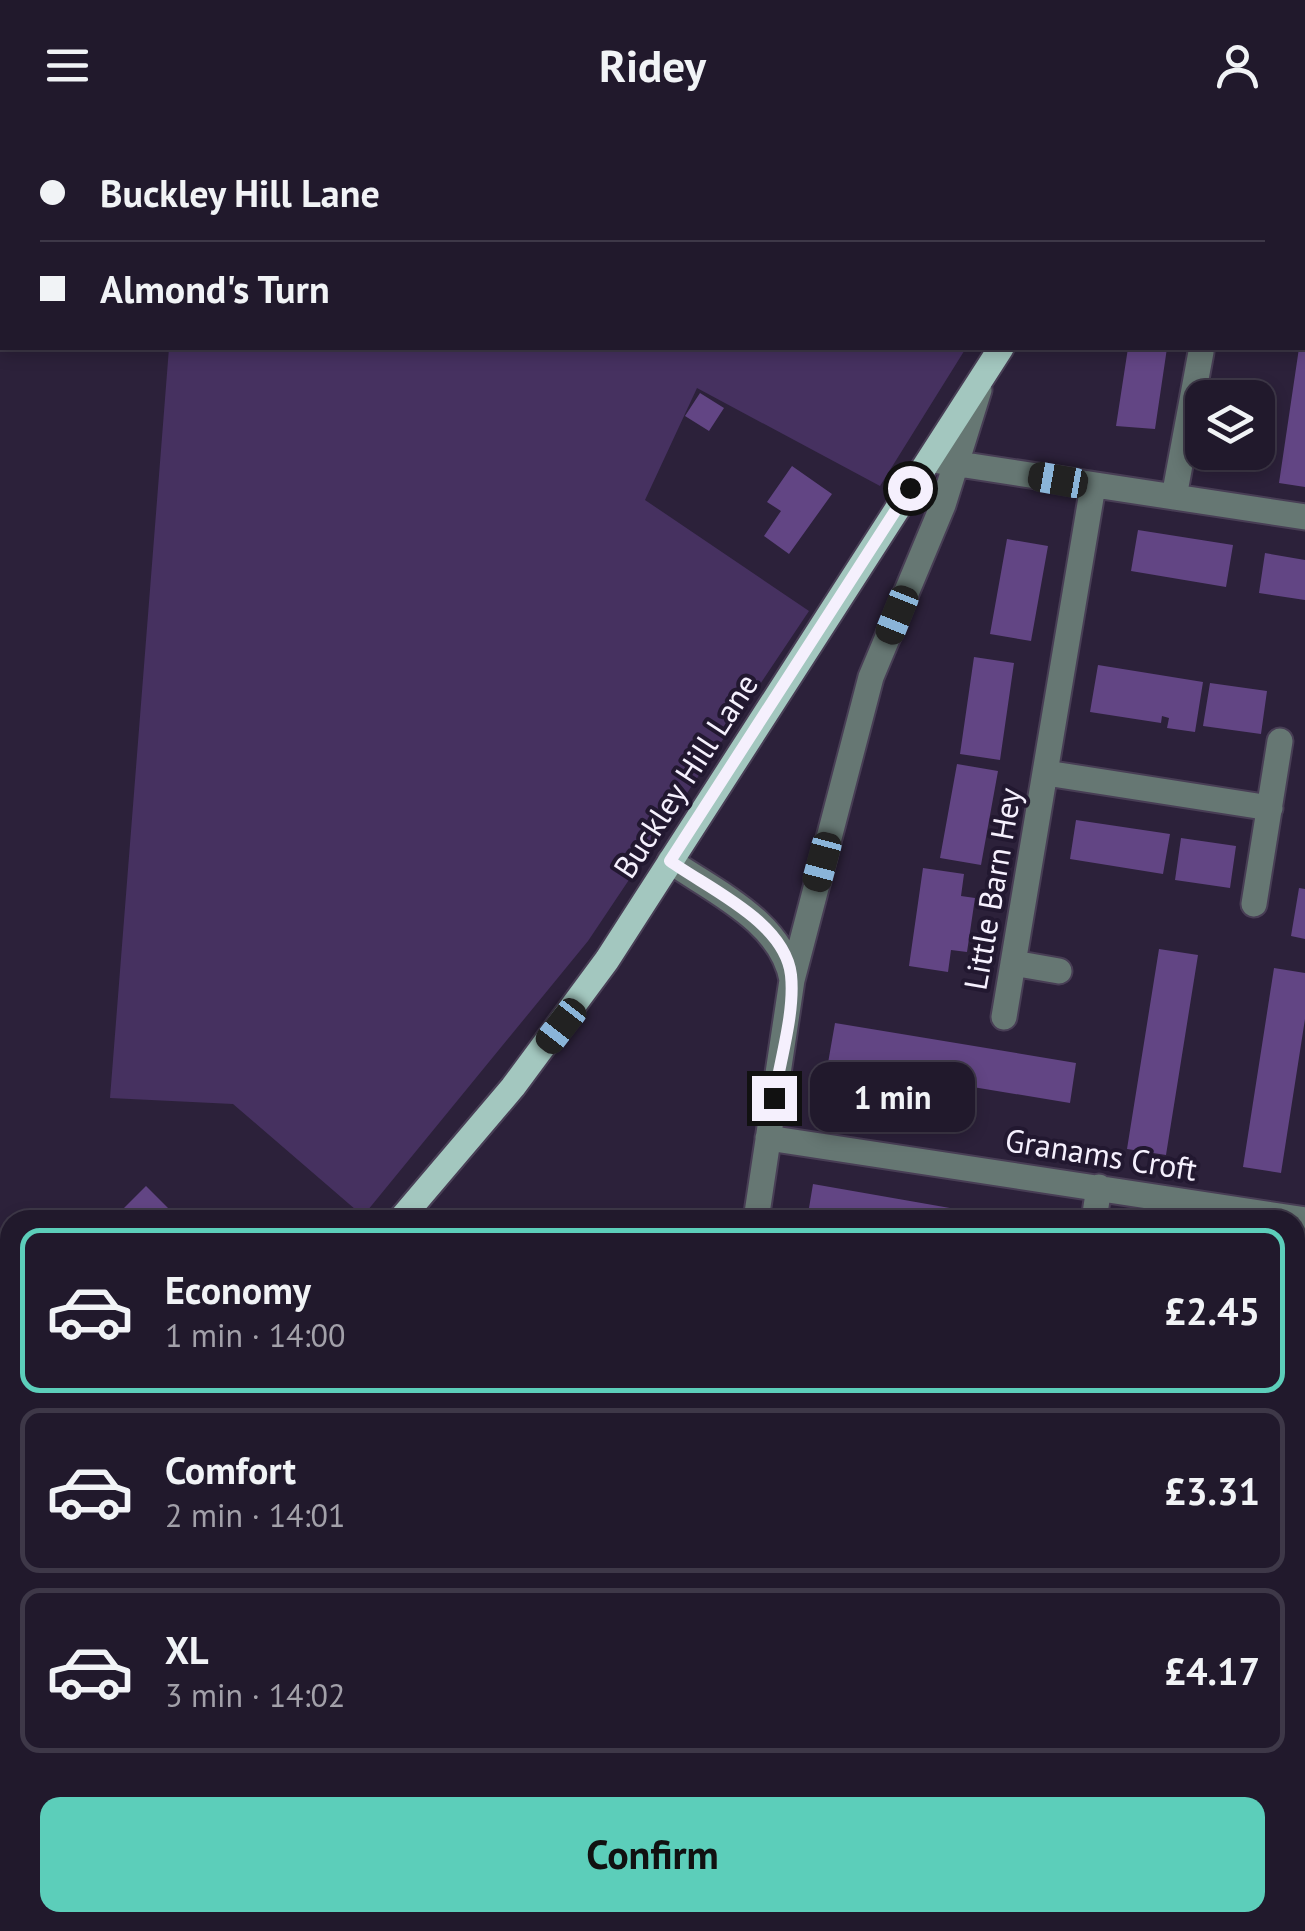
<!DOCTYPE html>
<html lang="en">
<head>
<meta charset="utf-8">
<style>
  :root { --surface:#21192c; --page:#292234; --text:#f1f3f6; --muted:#a2a0a9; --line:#3e3848; --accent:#5cceba }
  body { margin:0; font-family:"PT Sans",sans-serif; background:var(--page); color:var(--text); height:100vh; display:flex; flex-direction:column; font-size:38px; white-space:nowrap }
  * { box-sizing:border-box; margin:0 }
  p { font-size:32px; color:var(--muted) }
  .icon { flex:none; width:55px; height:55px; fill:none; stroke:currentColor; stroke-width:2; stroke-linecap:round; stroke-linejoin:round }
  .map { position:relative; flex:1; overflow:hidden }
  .sheet { position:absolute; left:0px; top:1080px; width:1305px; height:722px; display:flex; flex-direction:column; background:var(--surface); border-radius:30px 30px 0 0; box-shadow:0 5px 15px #0003,0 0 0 2px var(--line) }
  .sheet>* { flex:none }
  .guide { position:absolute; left:0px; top:0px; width:1305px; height:220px; box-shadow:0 5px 15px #0003,0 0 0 2px var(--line); display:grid; align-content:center; height:220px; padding:0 40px; background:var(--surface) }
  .tools { position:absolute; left:1185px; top:250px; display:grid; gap:20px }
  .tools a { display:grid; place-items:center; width:90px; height:90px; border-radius:20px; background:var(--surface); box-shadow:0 5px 15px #0003,0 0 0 2px var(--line); font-size:50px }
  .end { position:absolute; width:45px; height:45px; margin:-22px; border:12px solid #f5f0fd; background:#111; box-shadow:0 0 0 5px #111 }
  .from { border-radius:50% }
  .bubble { position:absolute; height:70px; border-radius:20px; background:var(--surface); box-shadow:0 5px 15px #0003,0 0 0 2px var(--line); font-size:32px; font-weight:600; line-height:70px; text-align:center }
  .car { position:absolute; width:30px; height:60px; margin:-30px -15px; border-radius:12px; box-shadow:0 0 8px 2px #0007; background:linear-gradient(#222 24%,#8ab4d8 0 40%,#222 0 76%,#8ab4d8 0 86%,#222 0) }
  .guide b { display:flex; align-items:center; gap:35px; height:95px; font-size:38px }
  .guide b+b { border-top:2px solid var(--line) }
  .guide i { width:25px; height:25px; background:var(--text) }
  ul { padding:18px 0 0; list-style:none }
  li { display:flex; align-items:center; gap:30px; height:165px; margin:0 20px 15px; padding:0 20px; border:5px solid var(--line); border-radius:20px }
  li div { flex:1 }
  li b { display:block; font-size:38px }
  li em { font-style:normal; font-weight:600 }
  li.current { border-color:var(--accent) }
  li>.icon { width:90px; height:90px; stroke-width:1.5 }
  .primary-button { display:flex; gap:20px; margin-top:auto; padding:20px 40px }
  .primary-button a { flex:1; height:115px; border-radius:20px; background:var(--accent); color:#111; font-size:40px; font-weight:600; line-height:115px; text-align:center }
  header { display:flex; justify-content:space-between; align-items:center; height:130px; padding:0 40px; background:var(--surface); font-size:45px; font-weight:600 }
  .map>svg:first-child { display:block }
  .green { fill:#463160 }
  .building { fill:#624584 }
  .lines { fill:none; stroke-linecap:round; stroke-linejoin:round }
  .minor-casing { stroke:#483e55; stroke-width:29 }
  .major-casing { stroke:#483e55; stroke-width:29 }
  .minor { stroke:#667773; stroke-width:25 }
  .major { stroke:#a3c7bf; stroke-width:25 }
  .route { stroke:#f5f0fd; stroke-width:12 }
  .labels { text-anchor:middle; stroke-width:8; stroke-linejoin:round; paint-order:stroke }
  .street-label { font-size:32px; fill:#f5f0fd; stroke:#221830 }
</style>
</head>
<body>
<header><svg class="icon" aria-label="menu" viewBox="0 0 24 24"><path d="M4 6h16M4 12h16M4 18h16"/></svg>Ridey<svg class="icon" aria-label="person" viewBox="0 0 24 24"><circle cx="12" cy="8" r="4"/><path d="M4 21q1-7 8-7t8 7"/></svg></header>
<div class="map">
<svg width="1305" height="1801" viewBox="0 0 1305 1801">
  <rect width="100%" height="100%" fill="#2c213a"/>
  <path class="green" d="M186 0H1098L185 2Z
    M169 218H966L880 356 697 258 645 370 809 481 588 811 363 1086 233 974 110 968Z
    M1295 1268 1305 1269V1801H1124L1085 1793 1295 1792Z
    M0 1286 10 1292V1474L0 1486Z"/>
  <path class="building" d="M1128 218H1167L1155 299 1116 296Z
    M1299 218H1305V357L1279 353Z
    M700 263 724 278 709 301 685 286Z
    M792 336 832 364 789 424 764 406 781 381 767 372Z
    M1138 400 1233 415 1226 457 1131 441Z
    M1007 409 1048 416 1031 511 990 504Z
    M1265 423 1305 430V470L1259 463Z
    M974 527 1014 533 1000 630 960 624Z
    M1098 535 1203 552 1195 602 1167 598 1169 588 1162 586 1161 593 1090 582Z
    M1210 553 1267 561 1261 604 1203 596Z
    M957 634 998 641 981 735 940 728Z
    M1076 690 1170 704 1163 744 1070 729Z
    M1181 708 1236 716 1230 758 1175 750Z
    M923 738 964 744 961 766 975 768 967 822 951 820 948 842 909 836Z
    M1299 758 1305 759V809L1291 806Z
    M1159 819 1198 825 1166 1025 1127 1019Z
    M1274 838 1305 843V889L1281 1043 1243 1037Z
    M835 893 1076 933 1070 973 828 933Z
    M813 1054 1007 1088V1090H807Z
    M146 1056 180 1090H112Z
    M1295 1128 1305 1130V1171L1295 1169Z"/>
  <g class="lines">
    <g class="minor-casing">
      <path id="minor" d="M939 331 1305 387
        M1174 367 1201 222
        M1046 643 1270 678
        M670 731C715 762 782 792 792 850L756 1090
        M1254 774 1280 611
        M1013 833 1059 841
        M792 850 871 547 943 375 979 260
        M1004 887 1093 356
        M768 1008 1305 1090
        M1094 1090 1099 1057
        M901 1792 920 1801"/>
    </g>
    <g class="major-casing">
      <path id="major" d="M1131 2 1133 0
        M400 1090 513 957 607 830 1001 218
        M0 1562 10 1547"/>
    </g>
    <use href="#minor" class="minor"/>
    <use href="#major" class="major"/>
  </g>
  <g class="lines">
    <path class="route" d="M774 968C780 930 795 883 791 845 785 792 709 759 670 731L910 358"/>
  </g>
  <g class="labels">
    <g class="street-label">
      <text transform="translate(686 646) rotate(-57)" y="11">Buckley Hill Lane</text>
      <text transform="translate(993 759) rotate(-80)" y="11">Little Barn Hey</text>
      <text transform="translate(1101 1025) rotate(9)" y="11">Granams Croft</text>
    </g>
  </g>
</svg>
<div class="tools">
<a><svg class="icon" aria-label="layers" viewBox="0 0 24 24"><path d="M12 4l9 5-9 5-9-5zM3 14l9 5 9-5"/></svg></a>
</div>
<i class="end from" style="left:910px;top:358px"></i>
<i class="end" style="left:774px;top:968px"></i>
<div class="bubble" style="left:810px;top:932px;width:165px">1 min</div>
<i class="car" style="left:1058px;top:350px;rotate:280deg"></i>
<i class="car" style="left:897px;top:485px;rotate:202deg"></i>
<i class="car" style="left:822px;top:732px;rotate:195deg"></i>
<i class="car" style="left:561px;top:896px;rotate:218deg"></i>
<div class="guide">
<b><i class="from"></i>Buckley Hill Lane</b>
<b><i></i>Almond's Turn</b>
</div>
<section class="sheet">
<ul>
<li class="current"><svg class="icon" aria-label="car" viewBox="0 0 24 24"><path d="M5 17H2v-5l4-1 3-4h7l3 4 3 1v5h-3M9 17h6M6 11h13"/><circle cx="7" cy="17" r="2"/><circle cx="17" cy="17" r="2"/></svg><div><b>Economy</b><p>1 min · 14:00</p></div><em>£2.45</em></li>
<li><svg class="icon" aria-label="car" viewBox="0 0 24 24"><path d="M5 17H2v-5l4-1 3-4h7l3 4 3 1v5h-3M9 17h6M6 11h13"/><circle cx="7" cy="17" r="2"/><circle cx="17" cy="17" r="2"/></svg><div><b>Comfort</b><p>2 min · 14:01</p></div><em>£3.31</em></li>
<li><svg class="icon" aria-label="car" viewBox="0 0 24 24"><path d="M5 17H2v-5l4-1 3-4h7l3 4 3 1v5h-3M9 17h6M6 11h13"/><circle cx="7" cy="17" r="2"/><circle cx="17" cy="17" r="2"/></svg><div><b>XL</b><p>3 min · 14:02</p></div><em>£4.17</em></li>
</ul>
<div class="primary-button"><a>Confirm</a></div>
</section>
</div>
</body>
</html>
